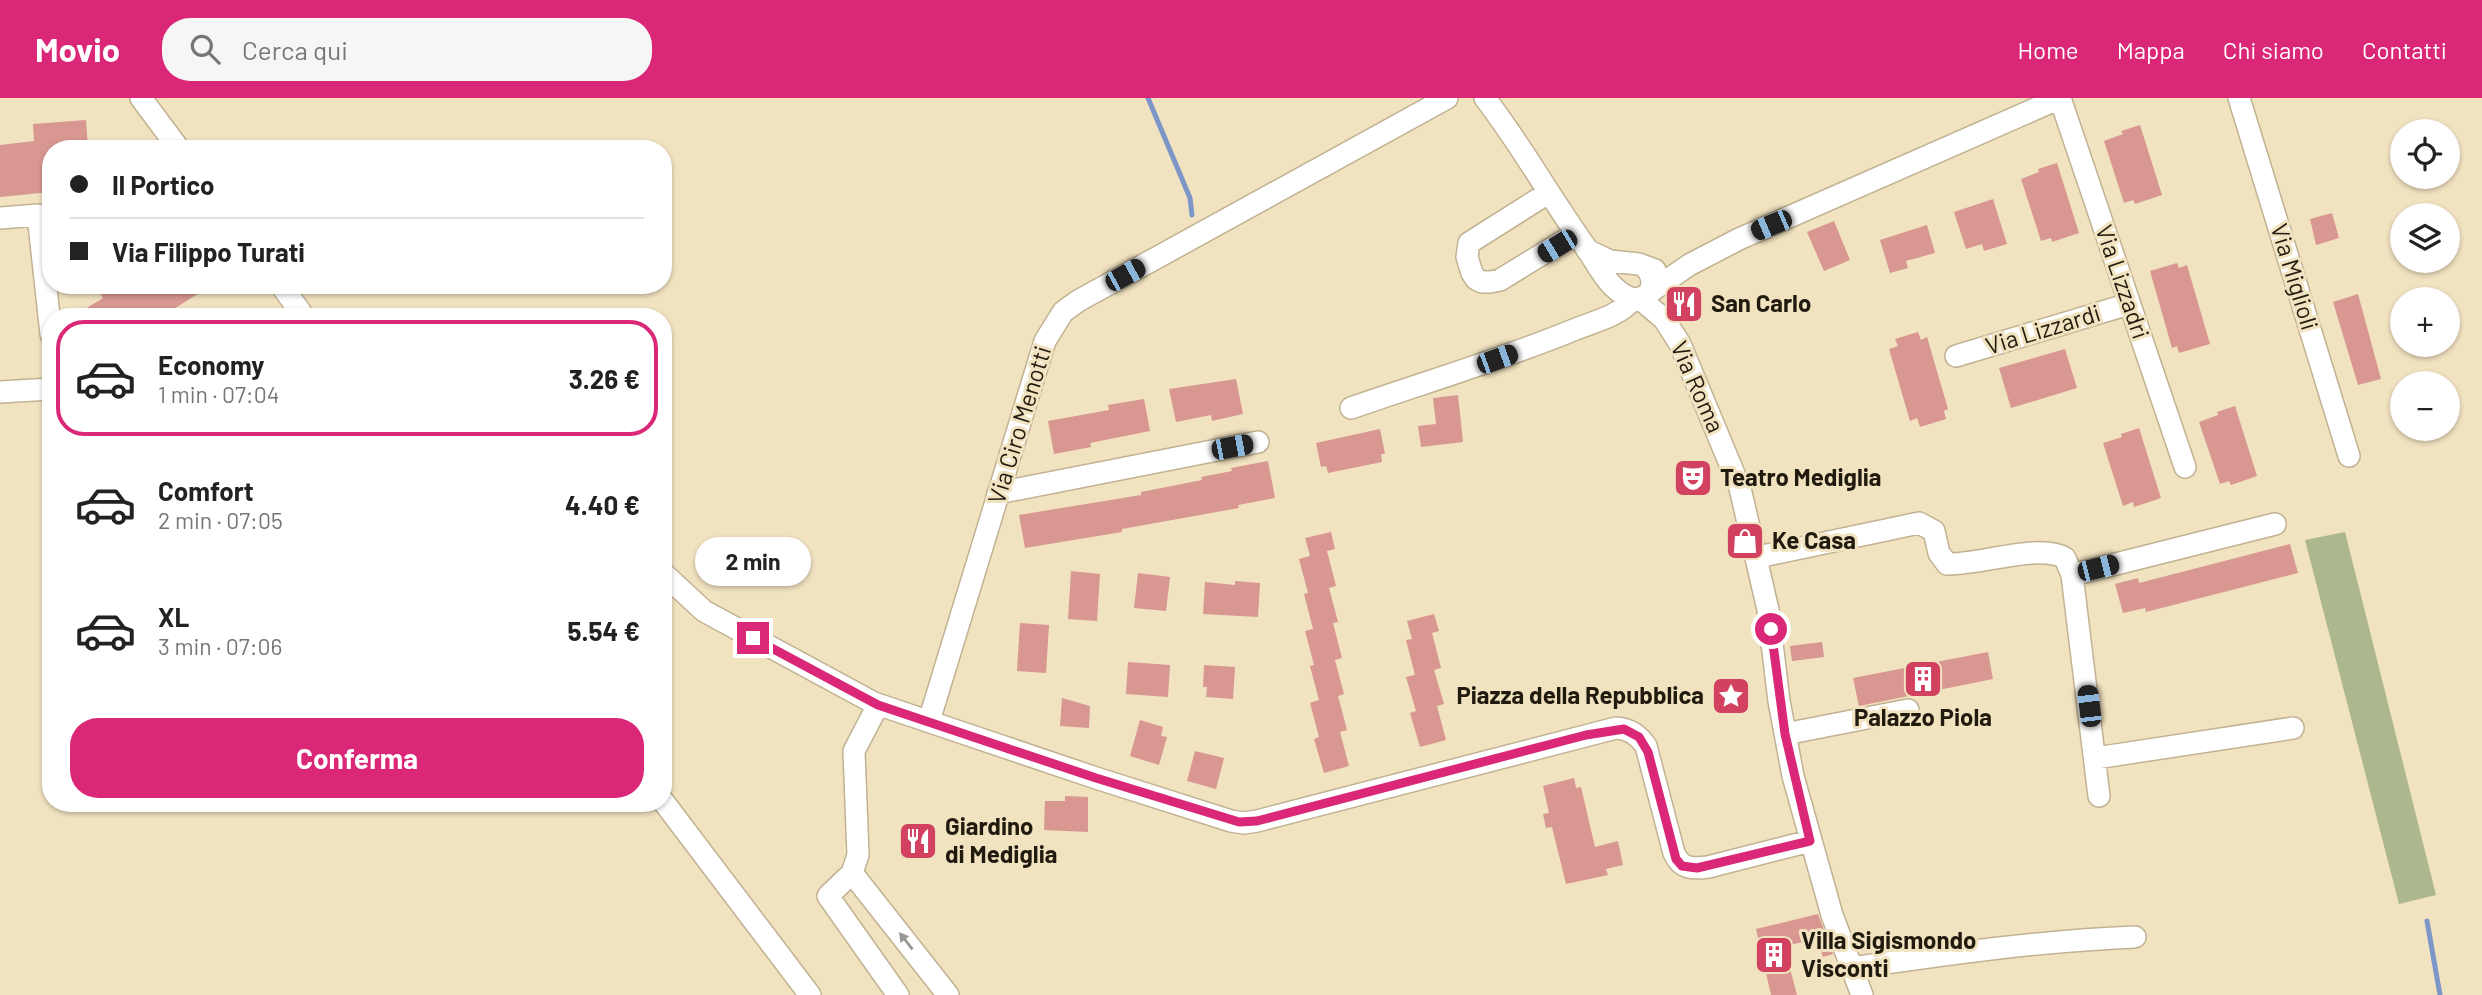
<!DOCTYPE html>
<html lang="it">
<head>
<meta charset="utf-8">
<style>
  :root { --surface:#fff; --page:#f6f6f6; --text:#222; --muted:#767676; --line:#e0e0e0; --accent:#db2777 }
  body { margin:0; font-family:Barlow,sans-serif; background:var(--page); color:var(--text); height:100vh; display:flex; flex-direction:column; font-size:26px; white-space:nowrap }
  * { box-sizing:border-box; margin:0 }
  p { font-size:23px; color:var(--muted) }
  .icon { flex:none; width:38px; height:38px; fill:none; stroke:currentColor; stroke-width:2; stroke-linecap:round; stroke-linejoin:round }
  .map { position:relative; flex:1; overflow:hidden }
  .details { position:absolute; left:42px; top:210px; width:630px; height:504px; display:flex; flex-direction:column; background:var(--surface); border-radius:28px; box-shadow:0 2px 5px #0004 }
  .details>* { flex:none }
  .guide { position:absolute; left:42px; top:42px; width:630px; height:154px; border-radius:28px; box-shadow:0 2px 5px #0004; display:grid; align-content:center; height:154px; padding:0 28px; background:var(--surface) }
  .buttons { position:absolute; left:2390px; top:21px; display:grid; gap:14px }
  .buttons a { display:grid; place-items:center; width:70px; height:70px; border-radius:50%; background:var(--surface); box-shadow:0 2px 5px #0004; font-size:35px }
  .end { position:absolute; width:32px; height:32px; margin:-16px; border:9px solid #db2777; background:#fff; box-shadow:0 0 0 4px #fff }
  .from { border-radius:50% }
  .bubble { position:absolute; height:49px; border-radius:24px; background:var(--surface); box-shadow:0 2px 5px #0004; font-size:23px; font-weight:700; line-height:49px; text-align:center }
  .car { position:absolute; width:21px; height:42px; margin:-21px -10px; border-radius:9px; box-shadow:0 0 5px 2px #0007; background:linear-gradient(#222 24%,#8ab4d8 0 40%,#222 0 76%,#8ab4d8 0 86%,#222 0) }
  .guide b { display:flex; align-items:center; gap:24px; height:66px; font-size:26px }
  .guide b+b { border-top:2px solid var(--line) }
  .guide i { width:18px; height:18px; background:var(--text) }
  ul { padding:12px 0 0; list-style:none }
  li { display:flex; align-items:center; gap:21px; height:116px; margin:0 14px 10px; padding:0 14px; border:4px solid transparent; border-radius:28px }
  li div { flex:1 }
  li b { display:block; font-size:26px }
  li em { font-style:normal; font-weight:700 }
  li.active { border-color:var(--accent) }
  li>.icon { width:63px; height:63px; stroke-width:1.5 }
  .action { display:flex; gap:14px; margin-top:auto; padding:14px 28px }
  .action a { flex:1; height:80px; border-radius:28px; background:var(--accent); color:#fff; font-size:28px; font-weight:700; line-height:80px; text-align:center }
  header { display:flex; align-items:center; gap:42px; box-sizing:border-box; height:98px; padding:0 35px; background:var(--accent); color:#fff }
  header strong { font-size:33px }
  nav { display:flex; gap:38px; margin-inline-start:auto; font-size:24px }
  .search { width:490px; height:63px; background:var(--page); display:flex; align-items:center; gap:18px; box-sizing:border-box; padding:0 24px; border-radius:28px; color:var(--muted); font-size:26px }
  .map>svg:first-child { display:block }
  .green { fill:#acb78e }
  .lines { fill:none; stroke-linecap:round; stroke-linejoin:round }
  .stream { stroke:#7d96c8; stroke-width:5 }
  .building { fill:#d89791 }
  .minor-casing { stroke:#c1b292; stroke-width:24 }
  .minor { stroke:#fff; stroke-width:21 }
  .oneway { fill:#9b9893 }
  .route { stroke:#db2777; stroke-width:9 }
  .labels { text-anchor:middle; stroke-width:6; stroke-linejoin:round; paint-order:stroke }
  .street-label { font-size:24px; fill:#201b0e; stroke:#f1e2c0 }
  .poi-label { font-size:24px; font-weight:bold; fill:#201b0e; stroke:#f1e2c0; text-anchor:start }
</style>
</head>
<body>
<header>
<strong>Movio</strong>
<div class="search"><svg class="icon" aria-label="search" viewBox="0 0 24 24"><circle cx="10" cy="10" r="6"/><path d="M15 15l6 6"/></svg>Cerca qui</div>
<nav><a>Home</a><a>Mappa</a><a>Chi siamo</a><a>Contatti</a></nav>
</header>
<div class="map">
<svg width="2482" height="897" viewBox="0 0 2482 897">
  <rect width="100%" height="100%" fill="#f1e2c0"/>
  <path class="green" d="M2345 434 2436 797 2399 806 2305 442Z"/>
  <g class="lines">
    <path class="stream" d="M1148 0 1190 100 1192 117
      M2427 823 2440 897"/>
  </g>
  <path class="building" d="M86 22 88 51H51V94L0 99V47L34 43 33 26Z
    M2140 27 2162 97 2135 106 2133 102 2124 105 2104 43 2123 36 2121 33Z
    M2057 65 2079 135 2052 144 2051 140 2041 143 2021 81 2039 74 2038 71Z
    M1993 101 2007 146 1984 153 1982 146 1966 151 1954 114Z
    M2332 115 2339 140 2316 147 2310 121Z
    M1834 123 1850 162 1824 173 1807 134Z
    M1927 127 1935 155 1906 163 1908 170 1890 175 1880 142Z
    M2177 165 2179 170 2187 167 2210 246 2179 255 2177 248 2172 250 2150 173Z
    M95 187H212L161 219H72L103 200Z
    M2358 196 2381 281 2358 287 2333 204Z
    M1918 234 1921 242 1927 239 1948 311 1944 313 1946 321 1920 329 1917 320 1910 323 1889 251 1898 248 1895 241Z
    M2065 251 2077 290 2011 310 1999 270Z
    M1236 281 1243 316 1212 323 1211 317 1176 324 1169 291Z
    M1458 297 1463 344 1421 349 1418 328 1436 326 1433 300Z
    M1144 301 1150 333 1090 345 1091 349 1054 356 1048 323 1109 312 1108 307Z
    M2235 308 2257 378 2231 387 2229 383 2220 386 2199 324 2218 317 2217 314Z
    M2139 330 2161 400 2134 409 2133 404 2123 408 2103 345 2122 339 2121 336Z
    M1380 331 1385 356H1381L1382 364 1328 375 1326 368 1321 369 1316 345Z
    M1268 363 1275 400 1238 407 1239 410 1122 431V434L1025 450 1019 417 1141 397V394L1202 382 1201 379 1232 373 1231 370Z
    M1331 434 1335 451 1327 453 1336 488 1329 490 1338 524 1333 525 1342 560 1335 562 1344 596 1338 598 1347 632 1340 634 1349 668 1324 675 1314 641 1319 639 1310 605 1319 602 1310 568 1314 567 1305 533 1313 531 1304 496 1308 495 1299 461 1310 458 1305 440Z
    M2290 446 2298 475 2146 514 2145 510 2123 515 2115 486 2138 480 2139 485Z
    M1071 473 1100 476 1097 523 1068 521Z
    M1138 475 1170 479 1166 513 1134 510Z
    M1235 483 1260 485 1258 519 1203 516 1205 484 1235 487Z
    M1434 516 1439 533 1432 535 1441 570 1434 572 1444 606 1437 608 1446 642 1420 649 1410 615 1416 613 1406 579 1415 577 1406 542 1412 541 1407 523Z
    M1020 525 1049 527 1046 575 1017 573Z
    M1822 544 1824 559 1792 563 1790 548Z
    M1988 554 1993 581 1859 608 1853 580Z
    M1128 564 1170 567 1168 599 1126 596Z
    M1204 567 1235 569 1233 601 1206 599 1207 589H1203Z
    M1062 600 1090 608 1089 630 1060 628Z
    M1140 622 1163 629 1161 638 1167 639 1159 667 1130 658Z
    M1195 653 1224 660 1216 691 1187 683Z
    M1574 680 1576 690 1581 689 1595 749 1618 743 1623 767 1606 771 1608 777 1566 786 1552 729 1546 730 1543 716 1549 715 1543 688Z
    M1065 698 1088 699V734L1044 732 1045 703H1065Z
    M1818 816 1833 856 1823 859 1817 841 1784 848 1797 897H1771L1756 831Z"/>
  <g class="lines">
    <g class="minor-casing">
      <path id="minor" d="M141 0 179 51
        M1485 0C1522 48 1551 101 1587 151 1598 167 1608 190 1628 199 1648 209 1661 183 1644 168
        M2060 0 2185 369
        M2239 0 2349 358
        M1548 95 1469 145 1467 159 1472 175 1476 181 1482 184H1490L1500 182 1575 136
        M0 120 38 117 51 236
        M1587 152 1610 163 1639 166 1655 172
        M281 187 304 219
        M1646 197 1689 167 1739 141 2060 0
        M1639 200 1664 221 1680 246 1740 390 1768 512 1779 603 1793 678 1832 817 1862 897
        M1956 258 2129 206
        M0 294 51 291
        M1351 310C1426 284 1503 261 1576 231 1596 223 1619 218 1633 201
        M998 395 1258 344
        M1758 459 1919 425 1934 433 1939 455 1947 466C1979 467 2040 445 2065 460L2072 477 2275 426
        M663 475 704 513 874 605 1096 680 1231 723 1244 725 1257 723 1616 630C1630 631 1638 637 1646 648L1674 755C1681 771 1692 771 1708 769L1810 743
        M2072 477 2099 698
        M878 607 854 653 858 757 852 775 828 798 898 897
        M929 623 1045 243 1063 214 1078 203 1447 0
        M1785 636 1908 612
        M2096 660 2293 630
        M663 703 810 897
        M852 775 948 897
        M1852 870C1946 856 2039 843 2135 839"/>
    </g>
    <use href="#minor" class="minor"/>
  </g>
  <defs><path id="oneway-solid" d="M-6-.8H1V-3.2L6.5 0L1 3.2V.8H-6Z" transform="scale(1.75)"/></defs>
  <use class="oneway" href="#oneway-solid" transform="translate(906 843) rotate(-128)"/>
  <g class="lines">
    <path class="route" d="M753 540 878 607 1096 680 1239 724 1257 723 1586 637 1624 631 1639 639 1648 654 1676 761 1682 768 1697 770 1810 743 1785 636 1771 531"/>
  </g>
  <defs>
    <g id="restaurant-square" transform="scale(2.0125)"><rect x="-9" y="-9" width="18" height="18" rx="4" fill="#d24260" stroke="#f1e2c0"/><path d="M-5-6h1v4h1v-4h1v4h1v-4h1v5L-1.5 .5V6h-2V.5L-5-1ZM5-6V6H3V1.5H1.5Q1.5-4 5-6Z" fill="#fff"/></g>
    <g id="theatre-square" transform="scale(2.0125)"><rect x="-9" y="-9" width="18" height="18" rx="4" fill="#d24260" stroke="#f1e2c0"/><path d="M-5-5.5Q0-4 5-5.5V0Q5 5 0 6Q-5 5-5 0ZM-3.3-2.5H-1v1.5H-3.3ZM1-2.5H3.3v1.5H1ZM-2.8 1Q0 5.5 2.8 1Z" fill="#fff"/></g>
    <g id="shop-square" transform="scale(2.0125)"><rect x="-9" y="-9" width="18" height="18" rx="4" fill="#d24260" stroke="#f1e2c0"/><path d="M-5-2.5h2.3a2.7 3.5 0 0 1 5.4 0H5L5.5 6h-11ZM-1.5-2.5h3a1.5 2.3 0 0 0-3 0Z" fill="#fff"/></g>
    <g id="building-square" transform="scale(2.0125)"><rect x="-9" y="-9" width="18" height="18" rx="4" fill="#d24260" stroke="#f1e2c0"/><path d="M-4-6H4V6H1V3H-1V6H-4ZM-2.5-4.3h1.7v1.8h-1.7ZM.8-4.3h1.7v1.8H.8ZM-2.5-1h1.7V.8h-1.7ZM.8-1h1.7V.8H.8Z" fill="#fff"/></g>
    <g id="sight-square" transform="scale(2.0125)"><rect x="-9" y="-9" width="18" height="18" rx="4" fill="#d24260" stroke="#f1e2c0"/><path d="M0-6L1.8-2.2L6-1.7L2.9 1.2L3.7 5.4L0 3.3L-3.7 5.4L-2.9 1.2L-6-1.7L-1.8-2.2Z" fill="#fff"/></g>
  </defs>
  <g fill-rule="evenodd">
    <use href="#restaurant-square" x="1684" y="206"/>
    <use href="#theatre-square" x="1693" y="380"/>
    <use href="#shop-square" x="1745" y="443"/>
    <use href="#building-square" x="1923" y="581"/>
    <use href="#sight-square" x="1731" y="598"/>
    <use href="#restaurant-square" x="918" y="743"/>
    <use href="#building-square" x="1774" y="857"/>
  </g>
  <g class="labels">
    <g class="street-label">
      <text transform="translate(2294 179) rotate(73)" y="8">Via Miglioli</text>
      <text transform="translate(2122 184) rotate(71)" y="8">Via Lizzadri</text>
      <text transform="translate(2043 232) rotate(-17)" y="8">Via Lizzardi</text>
      <text transform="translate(1697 289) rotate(66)" y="8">Via Roma</text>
      <text transform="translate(1020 327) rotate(-73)" y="8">Via Ciro Menotti</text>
    </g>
    <g class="poi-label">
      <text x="1711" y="214">San Carlo</text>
      <text x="1720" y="388">Teatro Mediglia</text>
      <text x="1772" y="451">Ke Casa</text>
      <text x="1704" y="606" text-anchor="end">Piazza della Repubblica</text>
      <text x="1923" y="628" text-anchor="middle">Palazzo Piola</text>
      <text x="945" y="737">Giardino<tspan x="945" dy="28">di Mediglia</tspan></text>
      <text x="1801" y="851">Villa Sigismondo<tspan x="1801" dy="28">Visconti</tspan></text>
    </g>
  </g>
</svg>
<div class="buttons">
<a><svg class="icon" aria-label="locate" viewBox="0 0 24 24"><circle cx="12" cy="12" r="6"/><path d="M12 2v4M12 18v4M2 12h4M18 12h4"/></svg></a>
<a><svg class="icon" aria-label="layers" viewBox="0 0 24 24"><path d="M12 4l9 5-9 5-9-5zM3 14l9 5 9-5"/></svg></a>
<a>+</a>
<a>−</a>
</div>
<i class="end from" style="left:1771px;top:531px"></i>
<i class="end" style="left:753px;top:540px"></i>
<div class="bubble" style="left:695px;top:439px;width:116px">2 min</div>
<i class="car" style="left:1771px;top:127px;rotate:247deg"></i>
<i class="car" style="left:1557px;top:148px;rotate:239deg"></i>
<i class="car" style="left:1125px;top:177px;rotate:61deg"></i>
<i class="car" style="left:1497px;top:261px;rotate:70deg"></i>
<i class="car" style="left:1232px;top:349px;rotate:79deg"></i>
<i class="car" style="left:2098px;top:470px;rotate:76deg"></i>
<i class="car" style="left:2089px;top:608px;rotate:353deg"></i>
<div class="guide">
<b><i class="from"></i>Il Portico</b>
<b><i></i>Via Filippo Turati</b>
</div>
<section class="details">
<ul>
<li class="active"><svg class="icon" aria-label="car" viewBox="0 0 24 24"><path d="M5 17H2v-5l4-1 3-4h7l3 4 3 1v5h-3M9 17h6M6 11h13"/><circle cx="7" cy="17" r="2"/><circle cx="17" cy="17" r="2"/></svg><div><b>Economy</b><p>1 min · 07:04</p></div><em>3.26 €</em></li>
<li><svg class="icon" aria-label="car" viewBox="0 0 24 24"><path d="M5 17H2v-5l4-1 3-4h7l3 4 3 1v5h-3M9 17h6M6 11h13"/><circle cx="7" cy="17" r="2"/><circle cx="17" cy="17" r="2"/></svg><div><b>Comfort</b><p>2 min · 07:05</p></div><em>4.40 €</em></li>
<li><svg class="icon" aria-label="car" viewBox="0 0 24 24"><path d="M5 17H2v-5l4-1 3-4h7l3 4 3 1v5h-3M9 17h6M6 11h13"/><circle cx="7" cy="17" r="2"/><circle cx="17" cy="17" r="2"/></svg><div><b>XL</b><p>3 min · 07:06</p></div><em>5.54 €</em></li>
</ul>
<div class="action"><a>Conferma</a></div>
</section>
</div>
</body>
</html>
